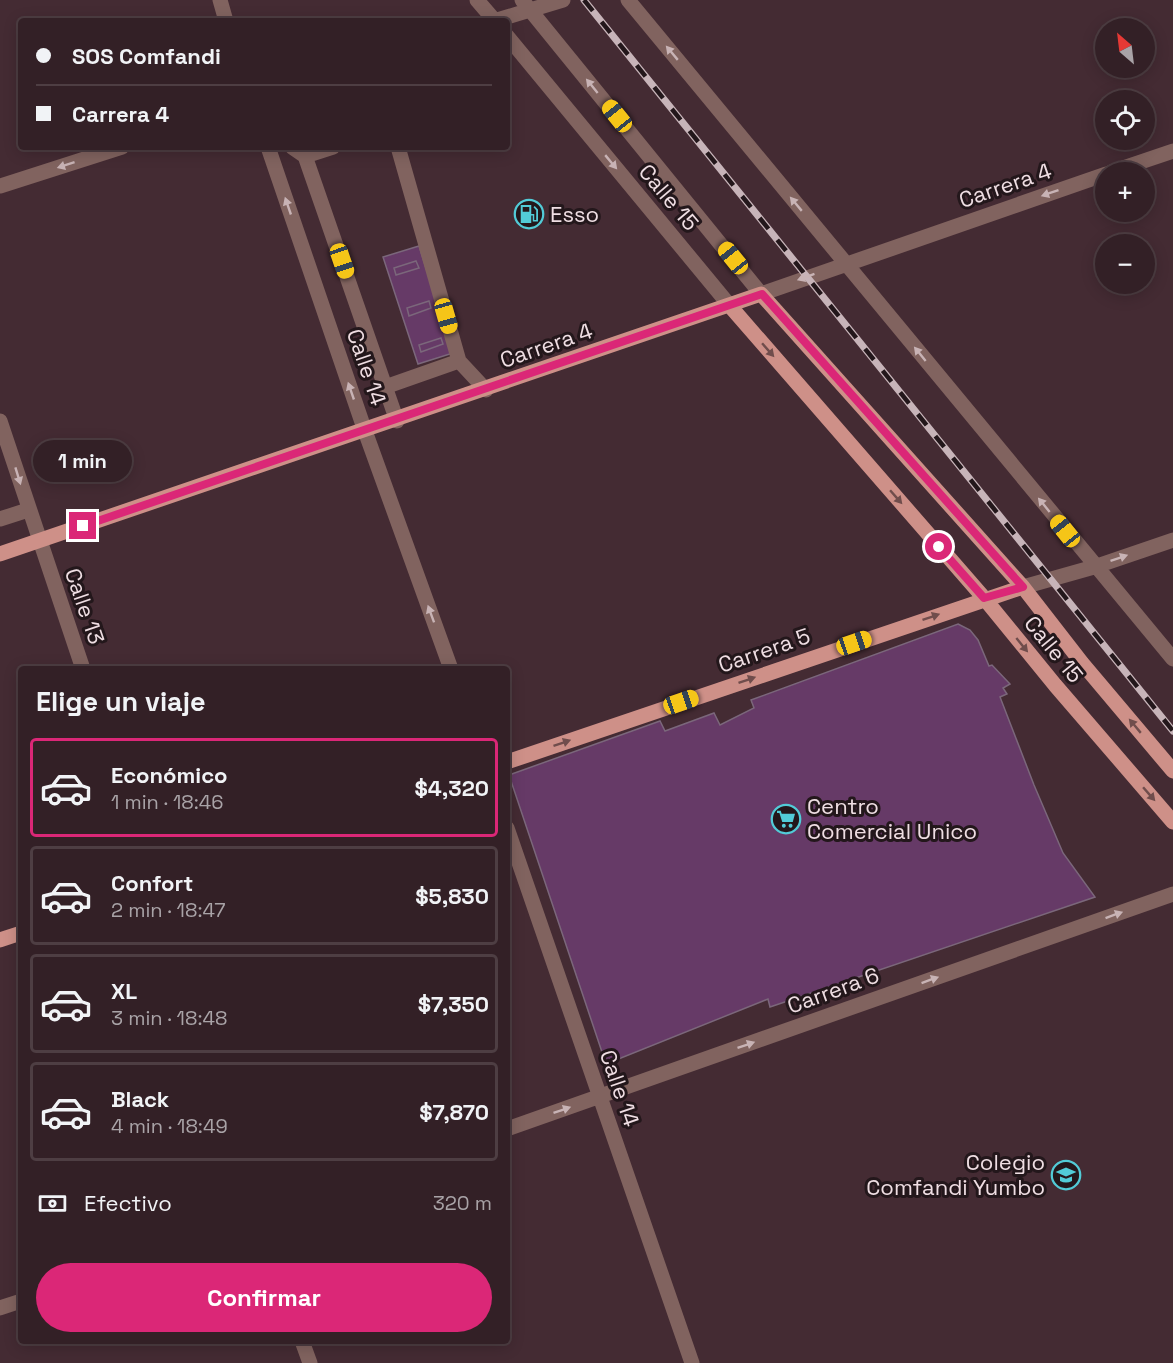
<!DOCTYPE html>
<html lang="es">
<head>
<meta charset="utf-8">
<style>
  :root { --surface:#332026; --page:#3e2d32; --text:#f1f3f6; --muted:#a9a3a7; --line:#4e3e43; --accent:#db2777 }
  body { margin:0; font-family:"Space Grotesk",sans-serif; background:var(--page); color:var(--text); height:100vh; display:flex; flex-direction:column; font-size:22px; white-space:nowrap }
  * { box-sizing:border-box; margin:0 }
  p { font-size:20px; color:var(--muted) }
  .icon { flex:none; width:33px; height:33px; fill:none; stroke:currentColor; stroke-width:2; stroke-linecap:round; stroke-linejoin:round }
  .map { position:relative; flex:1; overflow:hidden }
  .panel { position:absolute; left:18px; top:666px; width:492px; height:678px; display:flex; flex-direction:column; background:var(--surface); border-radius:6px; box-shadow:0 3px 15px #0003,0 0 0 2px var(--line) }
  .panel>* { flex:none }
  .top-card { position:absolute; left:18px; top:18px; width:492px; height:132px; border-radius:6px; box-shadow:0 3px 15px #0003,0 0 0 2px var(--line); display:grid; align-content:center; height:132px; padding:0 18px; background:var(--surface) }
  .needle { width:39px; rotate:332deg }
  .tools { position:absolute; left:1095px; top:18px; display:grid; gap:12px }
  .tools a { display:grid; place-items:center; width:60px; height:60px; border-radius:50%; background:var(--surface); box-shadow:0 3px 15px #0003,0 0 0 2px var(--line); font-size:30px }
  .end { position:absolute; width:27px; height:27px; margin:-14px; border:8px solid #db2777; background:#fff; box-shadow:0 0 0 3px #fff }
  .from { border-radius:50% }
  .bubble { position:absolute; height:42px; border-radius:21px; background:var(--surface); box-shadow:0 3px 15px #0003,0 0 0 2px var(--line); font-size:20px; font-weight:700; line-height:42px; text-align:center }
  .car { position:absolute; width:18px; height:36px; margin:-18px -9px; border-radius:8px; box-shadow:0 0 4px 2px #0007; background:linear-gradient(#f5c518 24%,#345 0 40%,#f5c518 0 76%,#345 0 86%,#f5c518 0) }
  .top-card b { display:flex; align-items:center; gap:21px; height:57px; font-size:22px }
  .top-card b+b { border-top:2px solid var(--line) }
  .top-card i { width:15px; height:15px; background:var(--text) }
  ul { padding:0; list-style:none }
  li { display:flex; align-items:center; gap:18px; height:99px; margin:0 12px 9px; padding:0 6px; border:3px solid var(--line); border-radius:6px }
  li div { flex:1 }
  li b { display:block; font-size:22px }
  li em { font-style:normal; font-weight:700 }
  li.current { border-color:var(--accent) }
  li>.icon { width:54px; height:54px; stroke-width:1.5 }
  h2 { padding:0 18px; font-size:27px; line-height:72px }
  .pay { display:flex; align-items:center; gap:15px; height:66px; padding:0 18px; font-size:22px }
  .pay p { margin-inline-start:auto }
  .button { display:flex; gap:12px; margin-top:auto; padding:12px 18px }
  .button a { flex:1; height:69px; border-radius:36px; background:var(--accent); color:#fff; font-size:24px; font-weight:700; line-height:69px; text-align:center }
  .map>svg:first-child { display:block }
  .building { fill:#663a67; stroke:#7b677b; stroke-width:1.5 }
  .lines { fill:none; stroke-linecap:round; stroke-linejoin:round }
  .minor { stroke:#81635f; stroke-width:15 }
  .major { stroke:#ce9088; stroke-width:15 }
  .rail-casing { stroke:#c7b4b9; stroke-width:7 }
  .rail { stroke:#23171b; stroke-width:4.5; stroke-dasharray:14; stroke-linecap:butt }
  .oneway { fill:#c8b3b5 }
  .oneway2 { fill:#704d4c }
  .route { stroke:#db2777; stroke-width:8 }
  .labels { text-anchor:middle; stroke-width:6; stroke-linejoin:round; paint-order:stroke }
  .street-label { font-size:22px; fill:#efdee3; stroke:#23171b }
  .poi-label { font-size:22px; fill:#efdee3; stroke:#23171b; text-anchor:start }
</style>
</head>
<body>
<div class="map">
<svg width="1173" height="1363" viewBox="0 0 1173 1363">
  <rect width="100%" height="100%" fill="#442b33"/>
  <path class="building" d="M419 246 453 353 418 364 383 257Z
    M416 261 419 268 396 275 394 268Z
    M429 301 431 308 409 316 407 308Z
    M441 338 443 344 421 352 419 345Z
    M958 624 970 630 978 640 989 666 992 665 1010 684 1003 688 1007 694 1000 697 1034 785 1063 853 1095 897 770 1007 768 999 606 1064 509 775 660 721 665 731 714 713 720 725 754 708 751 700Z"/>
  <g class="lines">
    <path class="minor" d="M220 0 226 21
      M477 0 495 21
      M522 0 761 294 1106 174
      M628 0 1173 659
      M494 21 563 0
      M507 36 730 306
      M268 147 365 431 451 669
      M292 147 305 156 397 421
      M398 147 459 361 486 390
      M305 156 333 147
      M1111 172 1173 151
      M0 186 122 147
      M385 387 459 361
      M0 421 83 669
      M0 519 28 510
      M1023 587 1094 567 1173 540
      M507 828 692 1363
      M507 1129 1173 894
      M0 1308 21 1301
      M302 1341 310 1363"/>
    <path class="major" d="M730 306 984 598 1055 685 1173 822
      M0 554 761 294 1023 587 1082 663 1173 771
      M507 762 1023 587
      M0 940 21 933"/>
    <g class="rail-casing">
      <path id="rail" d="M584 0 1173 731"/>
    </g>
    <use href="#rail" class="rail"/>
  </g>
  <defs><path id="oneway-solid" d="M-6-.8H1V-3.2L6.5 0L1 3.2V.8H-6Z" transform="scale(1.5)"/></defs>
  <g class="oneway">
    <use href="#oneway-solid" transform="translate(672 53) rotate(-130)"/>
    <use href="#oneway-solid" transform="translate(592 86) rotate(-129)"/>
    <use href="#oneway-solid" transform="translate(611 162) rotate(50)"/>
    <use href="#oneway-solid" transform="translate(66 165) rotate(162)"/>
    <use href="#oneway-solid" transform="translate(1050 193) rotate(161)"/>
    <use href="#oneway-solid" transform="translate(796 204) rotate(-130)"/>
    <use href="#oneway-solid" transform="translate(288 206) rotate(-109)"/>
    <use href="#oneway-solid" transform="translate(806 277) rotate(160)"/>
    <use href="#oneway-solid" transform="translate(920 354) rotate(-129)"/>
    <use href="#oneway-solid" transform="translate(351 391) rotate(-109)"/>
    <use href="#oneway-solid" transform="translate(18 476) rotate(73)"/>
    <use href="#oneway-solid" transform="translate(1044 505) rotate(-129)"/>
    <use href="#oneway-solid" transform="translate(1119 558) rotate(-19)"/>
    <use href="#oneway-solid" transform="translate(431 614) rotate(-110)"/>
    <use href="#oneway-solid" transform="translate(1114 915) rotate(-20)"/>
    <use href="#oneway-solid" transform="translate(930 980) rotate(-20)"/>
    <use href="#oneway-solid" transform="translate(746 1045) rotate(-19)"/>
    <use href="#oneway-solid" transform="translate(562 1110) rotate(-19)"/>
  </g>
  <g class="oneway2">
    <use href="#oneway-solid" transform="translate(768 350) rotate(49)"/>
    <use href="#oneway-solid" transform="translate(896 497) rotate(49)"/>
    <use href="#oneway-solid" transform="translate(931 617) rotate(-19)"/>
    <use href="#oneway-solid" transform="translate(1022 645) rotate(51)"/>
    <use href="#oneway-solid" transform="translate(747 680) rotate(-19)"/>
    <use href="#oneway-solid" transform="translate(1135 726) rotate(-130)"/>
    <use href="#oneway-solid" transform="translate(562 743) rotate(-19)"/>
    <use href="#oneway-solid" transform="translate(1149 794) rotate(49)"/>
  </g>
  <g class="lines">
    <path class="route" d="M83 526 762 294 1023 587 984 598 939 547"/>
  </g>
  <defs>
    <g id="fuel-ring" transform="scale(1.5)"><circle r="9.5" fill="#23171b" stroke="#52cbd7" stroke-width="1.5"/><path d="M-5.5-6h7V0h2V4h1.3V-2.5L3-4.5l.8-.8L6-3V5H2.5V1h-1V6h-7ZM-4.2-4.7v3.2H.2V-4.7Z" fill="#52cbd7"/></g>
    <g id="supermarket-ring" transform="scale(1.5)"><circle r="9.5" fill="#23171b" stroke="#52cbd7" stroke-width="1.5"/><path d="M-6-5.5h2.5l.6 2H6L4.5 2H-2.5L-4.4-4H-6ZM-1.5 3.2a1.3 1.3 0 1 0 .1 0ZM3 3.2a1.3 1.3 0 1 0 .1 0Z" fill="#52cbd7"/></g>
    <g id="school-ring" transform="scale(1.5)"><circle r="9.5" fill="#23171b" stroke="#52cbd7" stroke-width="1.5"/><path d="M0-5L7-2L0 1L-7-2ZM-4 1L0 2.5L4 1V4Q0 6-4 4Z" fill="#52cbd7"/></g>
  </defs>
  <g fill-rule="evenodd">
    <use href="#fuel-ring" x="529" y="214"/>
    <use href="#supermarket-ring" x="786" y="819"/>
    <use href="#school-ring" x="1066" y="1175"/>
  </g>
  <g class="labels">
    <g class="street-label">
      <text transform="translate(1005 185) rotate(-19)" y="8">Carrera 4</text>
      <text transform="translate(669 197) rotate(50)" y="8">Calle 15</text>
      <text transform="translate(546 345) rotate(-19)" y="8">Carrera 4</text>
      <text transform="translate(367 367) rotate(71)" y="8">Calle 14</text>
      <text transform="translate(85 606) rotate(71)" y="8">Calle 13</text>
      <text transform="translate(1054 649) rotate(51)" y="8">Calle 15</text>
      <text transform="translate(764 650) rotate(-19)" y="8">Carrera 5</text>
      <text transform="translate(833 990) rotate(-20)" y="8">Carrera 6</text>
      <text transform="translate(620 1088) rotate(71)" y="8">Calle 14</text>
    </g>
    <g class="poi-label">
      <text x="550" y="222">Esso</text>
      <text x="807" y="814">Centro<tspan x="807" dy="25">Comercial Unico</tspan></text>
      <text x="1045" y="1170" text-anchor="end">Colegio<tspan x="1045" dy="25">Comfandi Yumbo</tspan></text>
    </g>
  </g>
</svg>
<div class="tools">
<a><svg class="needle" viewBox="-14 -14 28 28"><path d="M0-13l5 13h-10z" fill="#e53935"/><path d="M0 13l5-13h-10z" fill="#a9a3a7"/></svg></a>
<a><svg class="icon" aria-label="locate" viewBox="0 0 24 24"><circle cx="12" cy="12" r="6"/><path d="M12 2v4M12 18v4M2 12h4M18 12h4"/></svg></a>
<a>+</a>
<a>−</a>
</div>
<i class="end from" style="left:939px;top:547px"></i>
<i class="end" style="left:83px;top:526px"></i>
<div class="bubble" style="left:33px;top:440px;width:99px">1 min</div>
<i class="car" style="left:617px;top:116px;rotate:321deg"></i>
<i class="car" style="left:733px;top:258px;rotate:321deg"></i>
<i class="car" style="left:342px;top:261px;rotate:161deg"></i>
<i class="car" style="left:446px;top:316px;rotate:164deg"></i>
<i class="car" style="left:1065px;top:531px;rotate:321deg"></i>
<i class="car" style="left:854px;top:643px;rotate:71deg"></i>
<i class="car" style="left:681px;top:702px;rotate:71deg"></i>
<div class="top-card">
<b><i class="from"></i>SOS Comfandi</b>
<b><i></i>Carrera 4</b>
</div>
<section class="panel">
<h2>Elige un viaje</h2>
<ul>
<li class="current"><svg class="icon" aria-label="car" viewBox="0 0 24 24"><path d="M5 17H2v-5l4-1 3-4h7l3 4 3 1v5h-3M9 17h6M6 11h13"/><circle cx="7" cy="17" r="2"/><circle cx="17" cy="17" r="2"/></svg><div><b>Económico</b><p>1 min · 18:46</p></div><em>$4,320</em></li>
<li><svg class="icon" aria-label="car" viewBox="0 0 24 24"><path d="M5 17H2v-5l4-1 3-4h7l3 4 3 1v5h-3M9 17h6M6 11h13"/><circle cx="7" cy="17" r="2"/><circle cx="17" cy="17" r="2"/></svg><div><b>Confort</b><p>2 min · 18:47</p></div><em>$5,830</em></li>
<li><svg class="icon" aria-label="car" viewBox="0 0 24 24"><path d="M5 17H2v-5l4-1 3-4h7l3 4 3 1v5h-3M9 17h6M6 11h13"/><circle cx="7" cy="17" r="2"/><circle cx="17" cy="17" r="2"/></svg><div><b>XL</b><p>3 min · 18:48</p></div><em>$7,350</em></li>
<li><svg class="icon" aria-label="car" viewBox="0 0 24 24"><path d="M5 17H2v-5l4-1 3-4h7l3 4 3 1v5h-3M9 17h6M6 11h13"/><circle cx="7" cy="17" r="2"/><circle cx="17" cy="17" r="2"/></svg><div><b>Black</b><p>4 min · 18:49</p></div><em>$7,870</em></li>
</ul>
<div class="pay"><svg class="icon" aria-label="cash" viewBox="0 0 24 24"><path d="M3 7h18v10H3z"/><circle cx="12" cy="12" r="2"/></svg>Efectivo<p>320 m</p></div>
<div class="button"><a>Confirmar</a></div>
</section>
</div>
</body>
</html>
